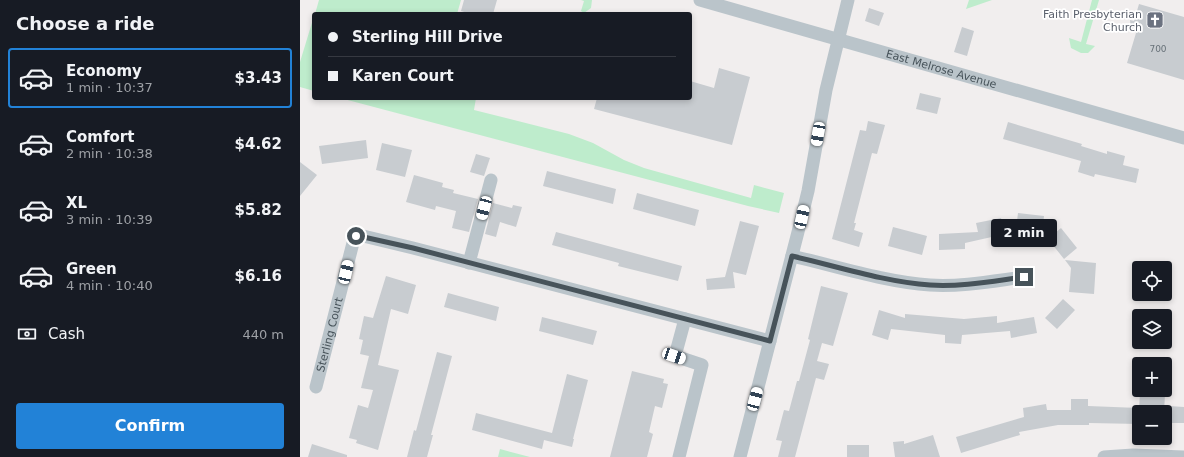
<!DOCTYPE html>
<html lang="en">
<head>
<meta charset="utf-8">
<style>
  :root { --surface:#171b24; --page:#242831; --text:#f1f3f6; --muted:#9ea1a6; --line:#363941; --accent:#2282d7 }
  body { margin:0; font-family:"DejaVu Sans",sans-serif; background:var(--page); color:var(--text); height:100vh; display:flex; flex-direction:column; font-size:15px; white-space:nowrap }
  * { box-sizing:border-box; margin:0 }
  p { font-size:13px; color:var(--muted) }
  .icon { flex:none; width:22px; height:22px; fill:none; stroke:currentColor; stroke-width:2; stroke-linecap:round; stroke-linejoin:round }
  .map { position:relative; flex:1; overflow:hidden }
  .details { display:flex; flex-direction:column; background:var(--surface); width:300px }
  .details>* { flex:none }
  .banner { position:absolute; left:12px; top:12px; width:380px; height:88px; border-radius:4px; box-shadow:0 2px 6px #0003; display:grid; align-content:center; height:88px; padding:0 16px; background:var(--surface) }
  .fabs { position:absolute; left:832px; top:261px; display:grid; gap:8px }
  .fabs a { display:grid; place-items:center; width:40px; height:40px; border-radius:4px; background:var(--surface); box-shadow:0 2px 6px #0003; font-size:20px }
  .end { position:absolute; width:18px; height:18px; margin:-9px; border:5px solid #47535a; background:#fff; box-shadow:0 0 0 2px #fff }
  .from { border-radius:50% }
  .bubble { position:absolute; height:28px; border-radius:4px; background:var(--surface); box-shadow:0 2px 6px #0003; font-size:13px; font-weight:700; line-height:28px; text-align:center }
  .car { position:absolute; width:12px; height:24px; margin:-12px -6px; border-radius:5px; box-shadow:0 0 3px 1px #0007; background:linear-gradient(#fff 24%,#345 0 40%,#fff 0 76%,#345 0 86%,#fff 0) }
  .banner b { display:flex; align-items:center; gap:14px; height:38px; font-size:15px }
  .banner b+b { border-top:1px solid var(--line) }
  .banner i { width:10px; height:10px; background:var(--text) }
  ul { padding:0; list-style:none }
  li { display:flex; align-items:center; gap:12px; height:60px; margin:0 8px 6px; padding:0 8px; border:2px solid transparent; border-radius:4px }
  li div { flex:1 }
  li b { display:block; font-size:15px }
  li em { font-style:normal; font-weight:700 }
  li.active { border-color:var(--accent) }
  li>.icon { width:36px; height:36px; stroke-width:1.5 }
  h2 { padding:0 16px; font-size:18px; line-height:48px }
  .pay { display:flex; align-items:center; gap:10px; height:44px; padding:0 16px; font-size:15px }
  .pay p { margin-inline-start:auto }
  .primary-button { display:flex; gap:8px; margin-top:auto; padding:8px 16px }
  .primary-button a { flex:1; height:46px; border-radius:4px; background:var(--accent); color:#fff; font-size:16px; font-weight:700; line-height:46px; text-align:center }
  main { display:flex; flex:1; min-height:0 }
  .map>svg:first-child { display:block }
  .green { fill:#beeccc }
  .building { fill:#c8ccd0 }
  .lines { fill:none; stroke-linecap:round; stroke-linejoin:round }
  .minor { stroke:#bac4ca; stroke-width:13 }
  .route { stroke:#47535a; stroke-width:5 }
  .labels { text-anchor:middle; stroke-width:3.5; stroke-linejoin:round; paint-order:stroke }
  .number-label { font-size:9px; fill:#677178 }
  .worship-label { font-size:11px; fill:#5b616d; stroke:#fff; text-anchor:end }
  .street-label { font-size:11px; fill:#47535a; stroke:#fff }
</style>
</head>
<body>
<main>
<section class="details">
<h2>Choose a ride</h2>
<ul>
<li class="active"><svg class="icon" aria-label="car" viewBox="0 0 24 24"><path d="M5 17H2v-5l4-1 3-4h7l3 4 3 1v5h-3M9 17h6M6 11h13"/><circle cx="7" cy="17" r="2"/><circle cx="17" cy="17" r="2"/></svg><div><b>Economy</b><p>1 min · 10:37</p></div><em>$3.43</em></li>
<li><svg class="icon" aria-label="car" viewBox="0 0 24 24"><path d="M5 17H2v-5l4-1 3-4h7l3 4 3 1v5h-3M9 17h6M6 11h13"/><circle cx="7" cy="17" r="2"/><circle cx="17" cy="17" r="2"/></svg><div><b>Comfort</b><p>2 min · 10:38</p></div><em>$4.62</em></li>
<li><svg class="icon" aria-label="car" viewBox="0 0 24 24"><path d="M5 17H2v-5l4-1 3-4h7l3 4 3 1v5h-3M9 17h6M6 11h13"/><circle cx="7" cy="17" r="2"/><circle cx="17" cy="17" r="2"/></svg><div><b>XL</b><p>3 min · 10:39</p></div><em>$5.82</em></li>
<li><svg class="icon" aria-label="car" viewBox="0 0 24 24"><path d="M5 17H2v-5l4-1 3-4h7l3 4 3 1v5h-3M9 17h6M6 11h13"/><circle cx="7" cy="17" r="2"/><circle cx="17" cy="17" r="2"/></svg><div><b>Green</b><p>4 min · 10:40</p></div><em>$6.16</em></li>
</ul>
<div class="pay"><svg class="icon" aria-label="cash" viewBox="0 0 24 24"><path d="M3 7h18v10H3z"/><circle cx="12" cy="12" r="2"/></svg>Cash<p>440 m</p></div>
<div class="primary-button"><a>Confirm</a></div>
</section>
<div class="map">
<svg width="884" height="457" viewBox="0 0 884 457">
  <rect width="100%" height="100%" fill="#f1eeee"/>
  <path class="green" d="M19 0H161L157 14H15Z
    M281 0H292L291 8 284 13 281 11 284 1Z
    M669 0H692L666 9Z
    M792 0H799L786 44 795 46 788 53H781L771 48 769 38 781 42Z
    M14 16V91L0 87V62Z
    M40 98H176L174 110 269 134 293 143 324 160 344 168 451 198 454 185 484 193 479 213 448 206Z
    M200 449 230 457H198Z"/>
  <path class="building" d="M164 0H197L193 14H171L161 11Z
    M839 4 884 17V80L827 63 836 33 831 29 830 20 834 21Z
    M569 8 584 13 579 26 565 21Z
    M662 27 674 31 667 56 654 52Z
    M419 68 450 77 432 145 294 109 297 98H390V81L414 88Z
    M620 93 641 98 637 114 616 109Z
    M568 121 585 125 577 154 572 153 554 223H556L554 230 563 233 559 247 532 239 560 130 566 131Z
    M708 122 782 144 781 146 807 154V151L825 156 823 165 839 169 836 183 795 174 794 177 778 172 781 161 703 139Z
    M66 140 68 158 22 164 19 146Z
    M82 143 112 150 105 177 76 170Z
    M176 154 190 158 184 176 170 172Z
    M0 162 17 175 0 196Z
    M247 171 316 189 313 204 243 186Z
    M114 175 143 183 142 187 154 190 153 193 178 199 169 232 152 228 156 211 136 206 135 210 106 202Z
    M337 193 399 210 395 226 333 209Z
    M193 203 212 208 213 205 222 207 216 227 200 222 196 237 185 234Z
    M718 213 744 216 742 233 716 229Z
    M701 218 705 234 665 243V249L639 250V234L678 232 676 223Z
    M440 221 459 226 446 275 433 272 435 288 407 290 406 279 425 277Z
    M593 227 627 236 622 255 588 246Z
    M761 228 777 248 764 259 748 239Z
    M256 232 382 266 378 281 318 266 319 263 252 245Z
    M765 260 796 263 794 294 769 292 771 268Z
    M86 276 116 285 108 314 91 309 78 365 99 370 78 450 56 443 57 440 49 438 58 405 68 408 73 390 61 388 69 356 60 354 63 340 59 339 64 316 73 318Z
    M521 286 548 293 533 346 522 343 517 361 529 364 524 380 516 378 495 457H478L482 441 476 440 484 410 489 411 497 381H499L510 340 508 339Z
    M148 293 199 307 196 321 144 307Z
    M763 299 775 310 757 329 745 318Z
    M579 310 605 318V314L664 319 697 316V323L734 317 737 333 711 338 710 331 662 335 661 344 645 343V335L591 329 588 340 572 335Z
    M242 317 297 331 293 345 239 331Z
    M137 352 152 356 131 435H133L127 457H107L114 430 116 431Z
    M332 371 364 379 363 383 368 384 362 408 355 406 349 432 353 434 347 457H310Z
    M267 374 288 380 273 439H274L272 447 244 440 242 449 172 430 176 413 252 433Z
    M840 392 865 394 864 412H839V424L789 423V425H758L719 432 720 435 661 453 656 437 724 417 723 408 746 404 747 410H771V399H788V406L839 408V411Z
    M869 406 884 407V423H869Z
    M633 435 640 457H595L593 442 604 441V444Z
    M12 444 47 455V457H8Z
    M547 445H569V457H547Z"/>
  <g class="lines">
    <g class="minor">
      <path id="s1" d="M400 0 884 138"/>
      <path d="M492 256C536 266 585 282 630 285 661 287 693 281 724 277"/>
      <path d="M169 263 191 180"/>
      <path id="s2" d="M16 387 54 239 59 235 113 248 470 341"/>
      <path d="M379 457 402 365 375 356 385 319"/>
      <path d="M440 457 498 232 508 191 526 90 548 0"/>
      <path d="M804 457 833 455 883 457"/>
    </g>
  </g>
  <g class="lines">
    <path class="route" d="M56 236H59L113 248 470 341 492 256C536 266 585 282 630 285 661 287 693 281 724 277"/>
  </g>
  <defs>
    <g id="church-square" transform="scale(0.9)"><rect x="-9" y="-9" width="18" height="18" rx="4" fill="#6b7280" stroke="#fff"/><path d="M-1.2-6h2.4v3.5h3.3v2.4h-3.3V6h-2.4V-.1h-3.3v-2.4h3.3Z" fill="#fff"/></g>
  </defs>
  <g fill-rule="evenodd">
    <use href="#church-square" x="855" y="20"/>
  </g>
  <g class="labels">
    <g class="number-label">
      <text x="858" y="52">700</text>
    </g>
    <g class="worship-label">
      <text x="842" y="18">Faith Presbyterian<tspan x="842" dy="13">Church</tspan></text>
    </g>
    <g class="street-label">
      <text dy="4" stroke="none"><textPath href="#s1" startOffset="251">East Melrose Avenue</textPath></text>
      <text dy="4" stroke="none"><textPath href="#s2" startOffset="54">Sterling Court</textPath></text>
    </g>
  </g>
</svg>
<div class="fabs">
<a><svg class="icon" aria-label="locate" viewBox="0 0 24 24"><circle cx="12" cy="12" r="6"/><path d="M12 2v4M12 18v4M2 12h4M18 12h4"/></svg></a>
<a><svg class="icon" aria-label="layers" viewBox="0 0 24 24"><path d="M12 4l9 5-9 5-9-5zM3 14l9 5 9-5"/></svg></a>
<a>+</a>
<a>−</a>
</div>
<i class="end from" style="left:56px;top:236px"></i>
<i class="end" style="left:724px;top:277px"></i>
<div class="bubble" style="left:691px;top:219px;width:66px">2 min</div>
<i class="car" style="left:518px;top:134px;rotate:190deg"></i>
<i class="car" style="left:184px;top:208px;rotate:195deg"></i>
<i class="car" style="left:502px;top:217px;rotate:12deg"></i>
<i class="car" style="left:46px;top:272px;rotate:13deg"></i>
<i class="car" style="left:374px;top:356px;rotate:109deg"></i>
<i class="car" style="left:455px;top:399px;rotate:15deg"></i>
<div class="banner">
<b><i class="from"></i>Sterling Hill Drive</b>
<b><i></i>Karen Court</b>
</div>
</div>
</main>
</body>
</html>
